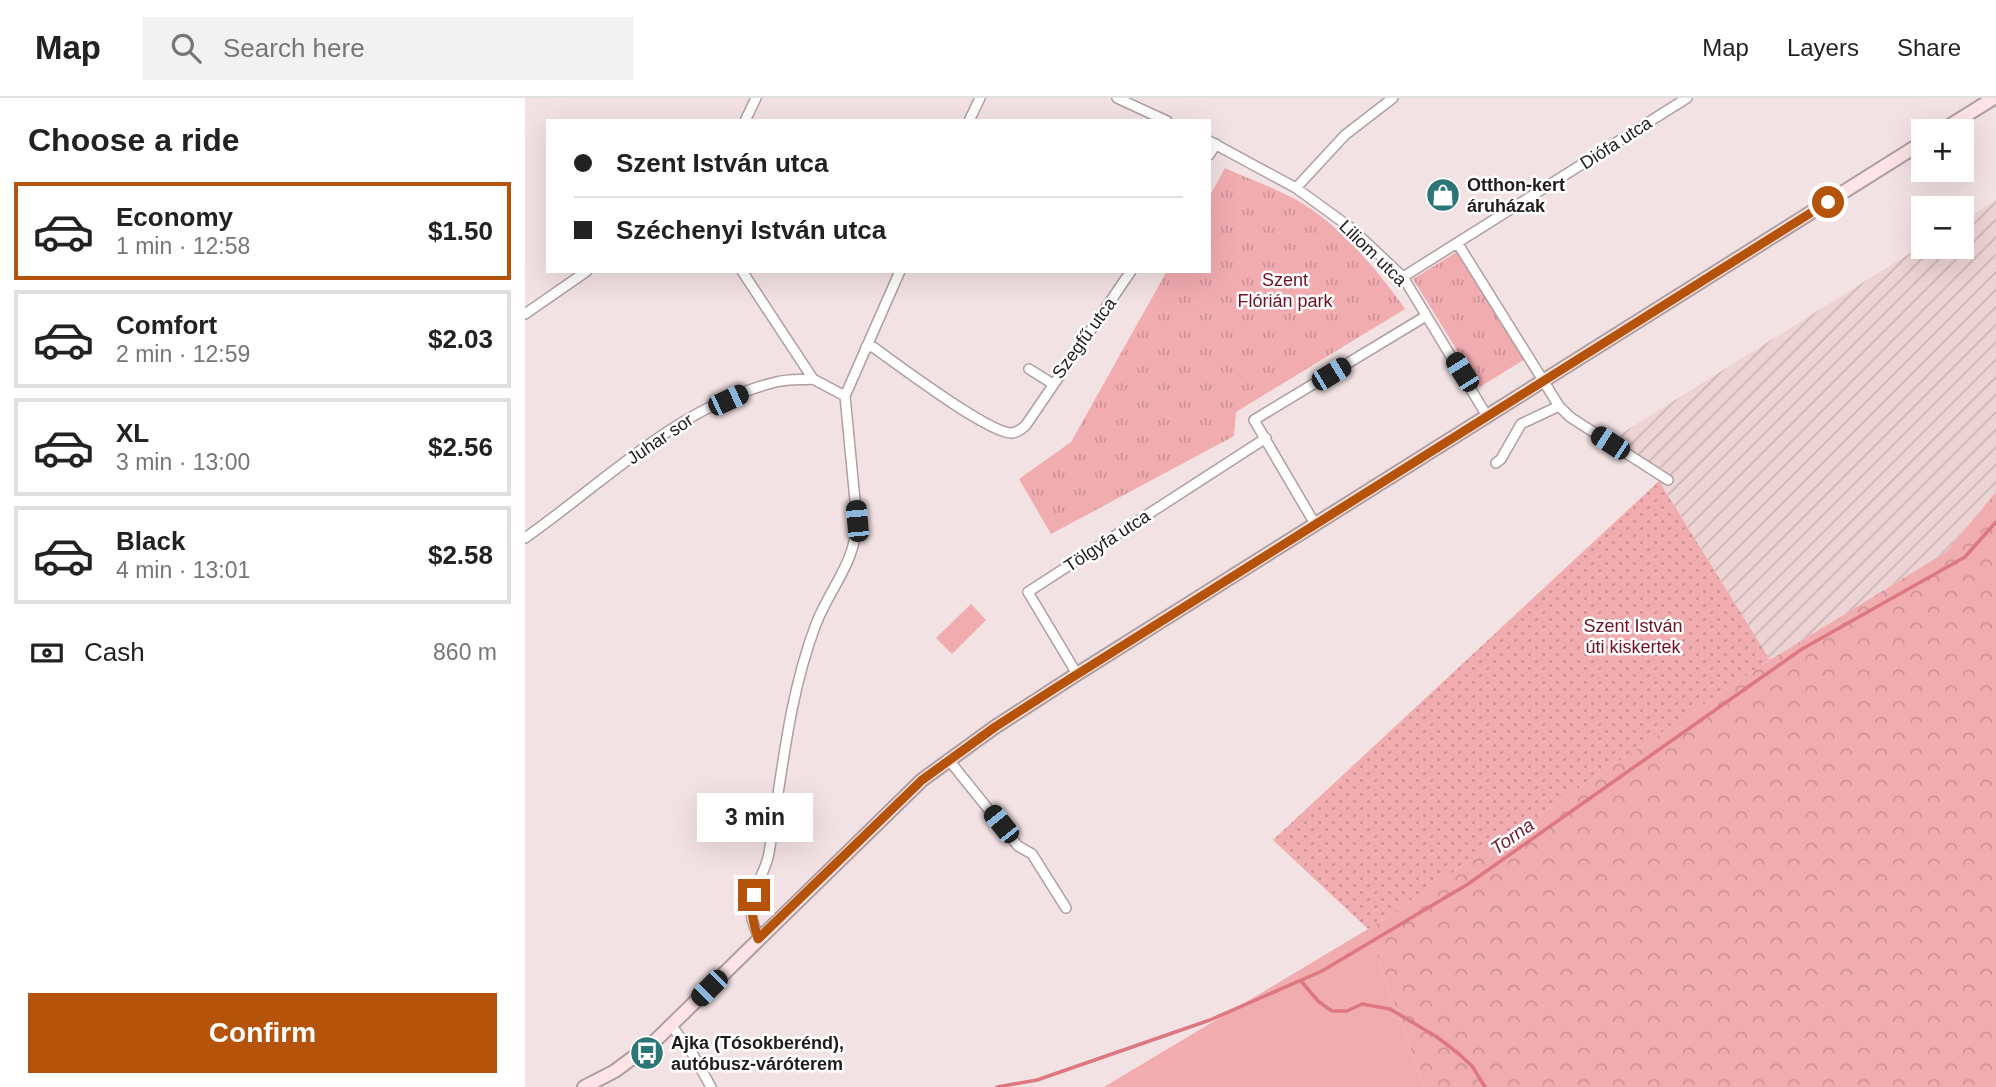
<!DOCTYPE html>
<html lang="en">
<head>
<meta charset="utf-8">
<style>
  :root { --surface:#fff; --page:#f2f2f2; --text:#222; --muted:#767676; --line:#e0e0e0; --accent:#b45309 }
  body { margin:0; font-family:Helvetica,sans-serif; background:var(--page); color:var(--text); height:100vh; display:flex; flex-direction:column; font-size:26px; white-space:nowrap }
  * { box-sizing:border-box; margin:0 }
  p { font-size:23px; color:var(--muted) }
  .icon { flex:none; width:38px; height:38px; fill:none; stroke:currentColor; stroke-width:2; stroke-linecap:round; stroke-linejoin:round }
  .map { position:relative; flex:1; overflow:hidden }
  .details { display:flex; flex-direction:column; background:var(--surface); width:525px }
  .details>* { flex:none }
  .guide { position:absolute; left:21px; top:21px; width:665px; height:154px; border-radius:0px; box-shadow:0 7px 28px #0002; display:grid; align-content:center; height:154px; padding:0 28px; background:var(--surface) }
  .buttons { position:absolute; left:1386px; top:21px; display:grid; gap:14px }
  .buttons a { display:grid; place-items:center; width:63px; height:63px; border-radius:0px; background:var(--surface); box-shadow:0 7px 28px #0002; font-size:35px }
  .end { position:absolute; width:32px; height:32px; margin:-16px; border:9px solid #b45309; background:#fff; box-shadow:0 0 0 4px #fff }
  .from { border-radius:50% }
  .bubble { position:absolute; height:49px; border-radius:0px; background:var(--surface); box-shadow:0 7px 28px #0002; font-size:23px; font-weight:700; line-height:49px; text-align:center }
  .car { position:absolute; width:21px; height:42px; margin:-21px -10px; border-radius:9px; box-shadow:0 0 5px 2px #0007; background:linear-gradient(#222 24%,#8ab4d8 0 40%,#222 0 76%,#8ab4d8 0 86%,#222 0) }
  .guide b { display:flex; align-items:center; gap:24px; height:66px; font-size:26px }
  .guide b+b { border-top:2px solid var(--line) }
  .guide i { width:18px; height:18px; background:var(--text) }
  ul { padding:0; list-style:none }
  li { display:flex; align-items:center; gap:21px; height:98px; margin:0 14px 10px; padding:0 14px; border:4px solid var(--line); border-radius:0px }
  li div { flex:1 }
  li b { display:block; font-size:26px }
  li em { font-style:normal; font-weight:700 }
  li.on { border-color:var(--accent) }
  li>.icon { width:63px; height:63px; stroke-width:1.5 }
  h2 { padding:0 28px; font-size:32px; line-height:84px }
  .pay { display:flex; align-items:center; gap:18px; height:77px; padding:0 28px; font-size:26px }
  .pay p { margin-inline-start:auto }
  .primary-button { display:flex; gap:14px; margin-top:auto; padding:14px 28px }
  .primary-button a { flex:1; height:80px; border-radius:0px; background:var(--accent); color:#fff; font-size:28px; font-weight:700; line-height:80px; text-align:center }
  header { display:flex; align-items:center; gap:42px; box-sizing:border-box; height:98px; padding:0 35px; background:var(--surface); border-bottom:2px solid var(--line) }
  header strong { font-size:33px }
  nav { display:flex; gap:38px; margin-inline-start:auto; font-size:24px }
  .search { width:490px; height:63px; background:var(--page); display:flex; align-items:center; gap:18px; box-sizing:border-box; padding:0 24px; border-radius:0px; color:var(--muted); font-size:26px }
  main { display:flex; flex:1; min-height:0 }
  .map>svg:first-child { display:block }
  .industrial { fill:url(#industrial-furrows) }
  .grass { fill:#f1acb0 }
  .forest { fill:url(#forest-crowns) }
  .park { fill:url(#park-tufts) }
  .garden { fill:url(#garden-dots) }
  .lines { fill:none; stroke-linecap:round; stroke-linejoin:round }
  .stream { stroke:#dd7780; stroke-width:3.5 }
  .street-casing { stroke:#ae9fa0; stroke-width:12 }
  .secondary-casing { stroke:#ae9fa0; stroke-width:16 }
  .street { stroke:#fff; stroke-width:9 }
  .secondary { stroke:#fee4e6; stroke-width:12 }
  .route { stroke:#b45309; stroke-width:9 }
  .labels { text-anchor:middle; stroke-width:5; stroke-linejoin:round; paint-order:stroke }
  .street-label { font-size:18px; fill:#211b1b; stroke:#fff }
  .poi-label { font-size:18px; font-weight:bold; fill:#211b1b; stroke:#fff; text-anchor:start }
  .park-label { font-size:18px; fill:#6e1024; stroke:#fff }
  .water-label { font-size:19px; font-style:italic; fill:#791d2d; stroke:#fff }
</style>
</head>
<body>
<header>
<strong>Map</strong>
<div class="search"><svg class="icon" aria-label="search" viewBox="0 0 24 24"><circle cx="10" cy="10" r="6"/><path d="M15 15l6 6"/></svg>Search here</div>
<nav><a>Map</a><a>Layers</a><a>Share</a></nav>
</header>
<main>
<section class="details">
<h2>Choose a ride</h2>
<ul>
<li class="on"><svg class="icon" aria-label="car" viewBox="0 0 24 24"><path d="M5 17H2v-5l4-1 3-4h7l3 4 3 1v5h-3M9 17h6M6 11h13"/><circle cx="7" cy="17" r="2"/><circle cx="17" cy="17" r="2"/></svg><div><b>Economy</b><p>1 min · 12:58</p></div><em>$1.50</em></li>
<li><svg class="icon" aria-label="car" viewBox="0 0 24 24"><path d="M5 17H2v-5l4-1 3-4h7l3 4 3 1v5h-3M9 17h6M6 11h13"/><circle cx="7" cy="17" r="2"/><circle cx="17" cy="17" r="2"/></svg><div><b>Comfort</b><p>2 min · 12:59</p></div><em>$2.03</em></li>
<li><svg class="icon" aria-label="car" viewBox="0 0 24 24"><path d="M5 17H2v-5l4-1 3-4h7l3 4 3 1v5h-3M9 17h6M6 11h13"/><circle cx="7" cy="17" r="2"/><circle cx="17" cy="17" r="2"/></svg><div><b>XL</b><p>3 min · 13:00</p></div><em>$2.56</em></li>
<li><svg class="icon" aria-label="car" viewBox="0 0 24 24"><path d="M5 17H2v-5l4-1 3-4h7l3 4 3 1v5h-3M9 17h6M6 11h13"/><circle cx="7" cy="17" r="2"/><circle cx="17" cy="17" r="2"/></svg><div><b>Black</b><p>4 min · 13:01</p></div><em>$2.58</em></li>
</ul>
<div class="pay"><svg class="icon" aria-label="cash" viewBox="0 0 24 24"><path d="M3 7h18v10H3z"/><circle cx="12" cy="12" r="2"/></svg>Cash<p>860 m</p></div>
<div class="primary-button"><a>Confirm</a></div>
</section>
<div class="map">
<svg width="1471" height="989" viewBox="0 0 1471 989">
  <defs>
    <pattern id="industrial-furrows" width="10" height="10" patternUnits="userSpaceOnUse" patternTransform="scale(1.75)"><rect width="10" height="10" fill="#edd4d4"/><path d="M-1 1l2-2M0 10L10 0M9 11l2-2" fill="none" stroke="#cbb5b5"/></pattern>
    <pattern id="forest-crowns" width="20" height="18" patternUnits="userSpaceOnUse" patternTransform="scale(1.75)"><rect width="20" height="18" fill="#f1acb0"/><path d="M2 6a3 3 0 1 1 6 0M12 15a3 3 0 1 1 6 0" fill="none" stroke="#ce9397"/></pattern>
    <pattern id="park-tufts" width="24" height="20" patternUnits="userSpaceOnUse" patternTransform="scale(1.75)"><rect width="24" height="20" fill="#f1acb0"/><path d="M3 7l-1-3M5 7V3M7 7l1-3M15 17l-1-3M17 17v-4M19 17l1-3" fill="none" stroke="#ce9397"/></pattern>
    <pattern id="garden-dots" width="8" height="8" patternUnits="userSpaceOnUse" patternTransform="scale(1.75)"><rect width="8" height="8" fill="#f1acb0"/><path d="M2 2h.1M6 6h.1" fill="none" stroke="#ce9397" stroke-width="1.8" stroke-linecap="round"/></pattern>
  </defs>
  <rect width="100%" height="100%" fill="#f3e2e3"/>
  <path class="industrial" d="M1471 102V394L1421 454 1245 562 1134 383 1091 339 1398 147 1437 149V123Z"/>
  <path class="grass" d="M446 506 461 522 427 556 411 540Z
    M843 831 899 989H579Z"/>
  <path class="forest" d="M1471 394V989H899L843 831 1245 562 1421 454Z"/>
  <path class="park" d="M700 70C723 81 748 89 770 101 813 125 852 171 880 211L711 314 709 338 526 436 494 381 546 344 642 173H684V99Z
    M933 153 1000 261 955 289 888 181Z"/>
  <path class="garden" d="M1134 383 1245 562 843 831 748 742Z"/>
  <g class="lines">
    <path class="stream" d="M776 883 794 904 807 913H822L837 906 865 911 912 939 934 956 947 968 960 989
      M472 989 512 982 685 922 797 873 943 786 1277 551 1440 459 1471 424"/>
    <g class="street-casing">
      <path id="street" d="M592 0 642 23
        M220 23 231 0
        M444 23 455 0
        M684 43 771 90 826 130 878 179 962 318
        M684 57 691 46
        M771 90 820 37 868 0
        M933 146 1034 308 1045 319 1143 382
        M217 173 288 281 320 298
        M878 179 1162 0
        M0 216 62 173
        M341 249H348C372 266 464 336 487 335 493 334 497 331 501 327L606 173
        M504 271 528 286
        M971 365 976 361 996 326 1034 308
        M790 426 729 322 901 218
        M0 440C80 384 153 308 251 284 263 281 276 282 288 281
        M552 576 503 494 741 340
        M423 661 493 748 507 756 541 810
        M234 841C230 830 224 817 226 805 229 788 241 773 244 755 257 677 263 600 291 526 306 488 330 466 332 423L320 298 375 173
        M146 927 167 955 186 989"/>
    </g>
    <g class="secondary-casing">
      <path id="secondary" d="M1416 33 1469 0
        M59 989 90 973 130 943 397 682 470 629 552 576 1398 44"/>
    </g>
    <use href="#street" class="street"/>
    <use href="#secondary" class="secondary"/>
  </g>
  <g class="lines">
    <path class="route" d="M229 797C224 813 229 825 233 841L397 682 470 629 532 589 1303 104"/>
  </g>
  <defs>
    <g id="shop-disc" transform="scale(1.75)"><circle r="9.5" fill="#2c7677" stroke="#fff"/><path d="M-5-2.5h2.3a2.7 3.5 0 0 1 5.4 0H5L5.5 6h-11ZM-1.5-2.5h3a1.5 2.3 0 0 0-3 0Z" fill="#fff"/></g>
    <g id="bus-disc" transform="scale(1.75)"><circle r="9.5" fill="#2c7677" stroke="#fff"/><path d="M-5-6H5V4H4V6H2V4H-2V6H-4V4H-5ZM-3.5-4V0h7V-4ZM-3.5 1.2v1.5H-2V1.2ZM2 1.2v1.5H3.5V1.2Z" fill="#fff"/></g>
  </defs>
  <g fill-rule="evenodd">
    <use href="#shop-disc" x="918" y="97"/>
    <use href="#bus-disc" x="122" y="955"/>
  </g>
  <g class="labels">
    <g class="street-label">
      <text transform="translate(1091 45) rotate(-33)" y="6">Diófa utca</text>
      <text transform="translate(848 155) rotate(44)" y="6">Liliom utca</text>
      <text transform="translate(559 240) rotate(-54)" y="6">Szegfű utca</text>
      <text transform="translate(135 341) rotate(-34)" y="6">Juhar sor</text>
      <text transform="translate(582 443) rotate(-33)" y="6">Tölgyfa utca</text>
    </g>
    <g class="poi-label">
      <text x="942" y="93">Otthon-kert<tspan x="942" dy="21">áruházak</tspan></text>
      <text x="146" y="951">Ajka (Tósokberénd),<tspan x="146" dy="21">autóbusz-váróterem</tspan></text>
    </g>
    <g class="park-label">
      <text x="760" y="188">Szent<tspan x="760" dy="21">Flórián park</tspan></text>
      <text x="1108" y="534">Szent István<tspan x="1108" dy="21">úti kiskertek</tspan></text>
    </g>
    <g class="water-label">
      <text transform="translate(987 738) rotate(-35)" y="7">Torna</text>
    </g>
  </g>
</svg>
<div class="buttons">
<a>+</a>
<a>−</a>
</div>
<i class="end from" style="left:1303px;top:104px"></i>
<i class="end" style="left:229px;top:797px"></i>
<div class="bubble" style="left:172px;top:695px;width:116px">3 min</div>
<i class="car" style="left:937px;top:274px;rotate:328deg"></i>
<i class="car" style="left:806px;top:276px;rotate:59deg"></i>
<i class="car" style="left:203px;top:302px;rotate:65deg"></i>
<i class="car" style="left:1085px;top:345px;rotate:303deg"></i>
<i class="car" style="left:332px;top:423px;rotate:355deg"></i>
<i class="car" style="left:476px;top:726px;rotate:321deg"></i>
<i class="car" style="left:184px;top:890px;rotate:225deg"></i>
<div class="guide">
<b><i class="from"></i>Szent István utca</b>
<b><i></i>Széchenyi István utca</b>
</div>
</div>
</main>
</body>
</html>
